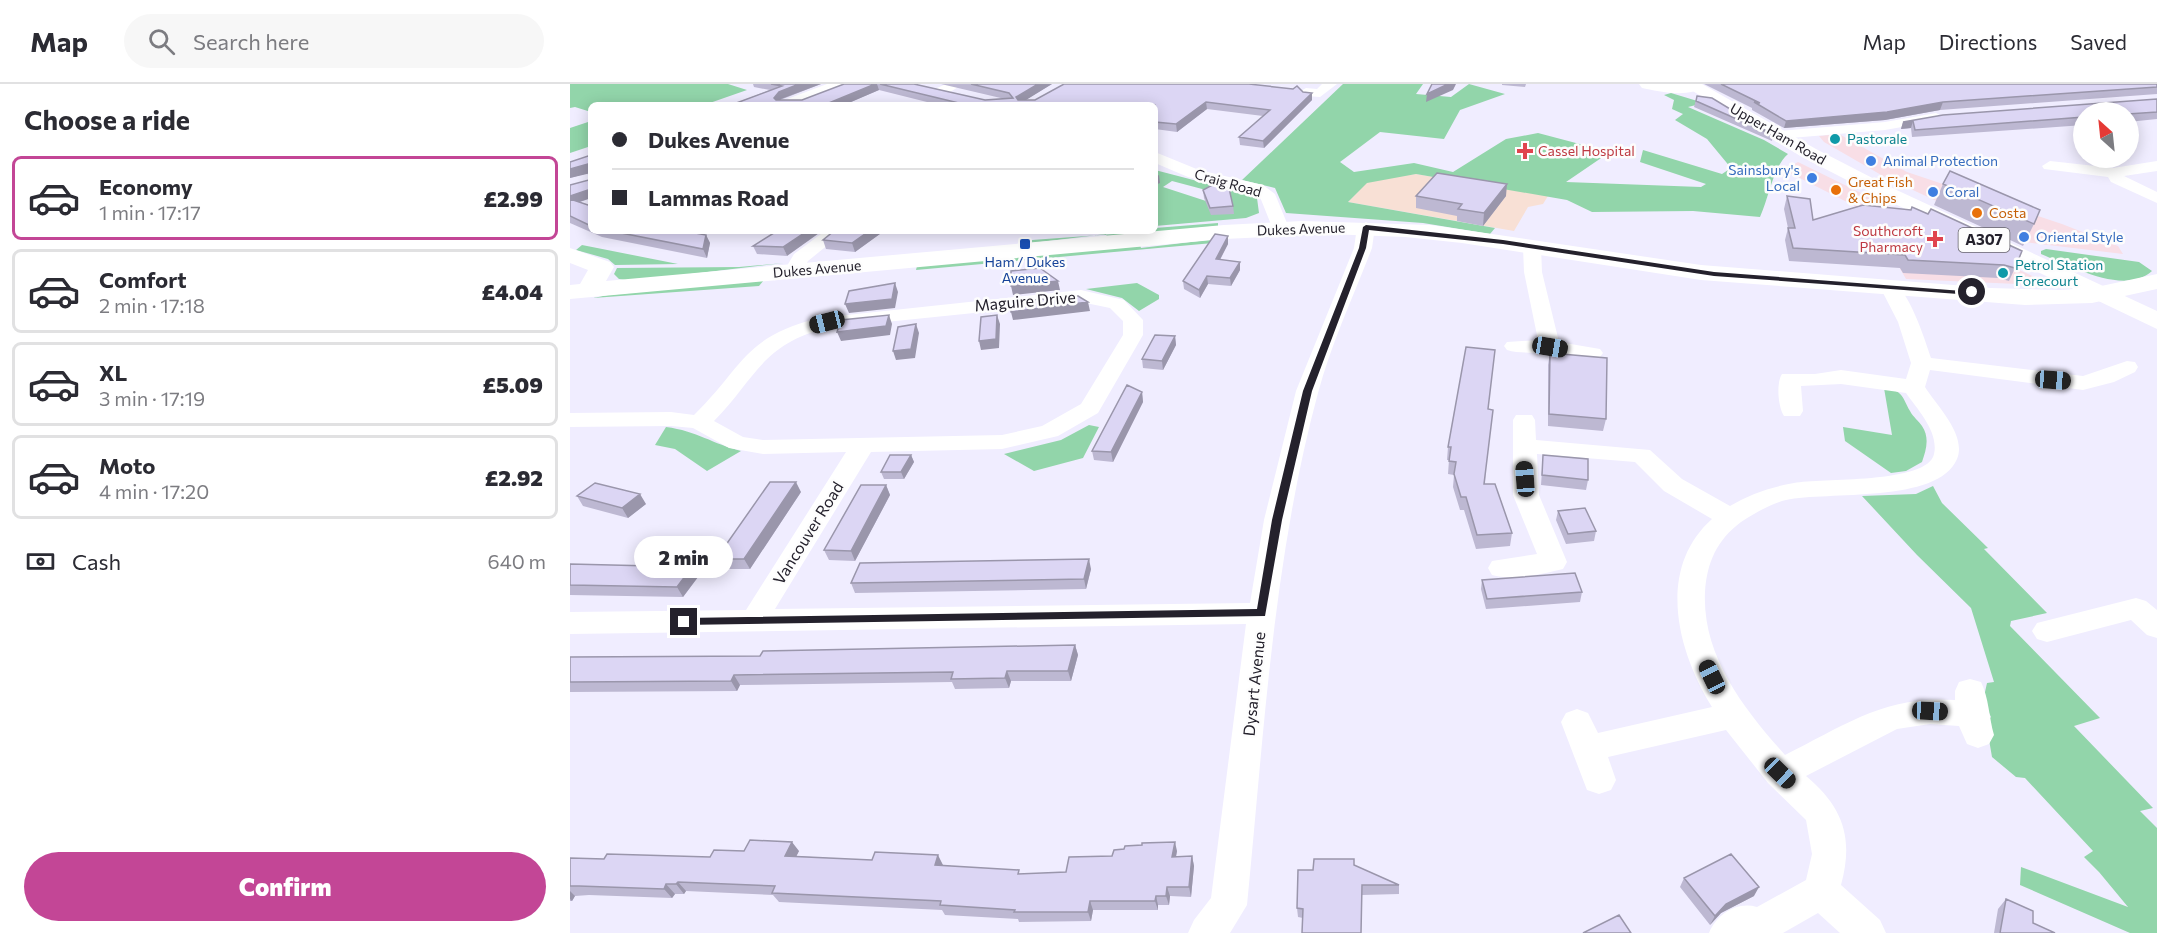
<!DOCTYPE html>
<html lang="en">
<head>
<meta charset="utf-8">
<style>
  :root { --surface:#fff; --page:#f7f7f7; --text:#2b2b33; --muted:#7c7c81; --line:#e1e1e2; --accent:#c34696 }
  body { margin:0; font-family:Commissioner,sans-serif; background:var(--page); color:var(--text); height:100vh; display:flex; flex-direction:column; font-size:22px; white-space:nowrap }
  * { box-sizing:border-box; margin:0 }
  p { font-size:20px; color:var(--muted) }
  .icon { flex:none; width:33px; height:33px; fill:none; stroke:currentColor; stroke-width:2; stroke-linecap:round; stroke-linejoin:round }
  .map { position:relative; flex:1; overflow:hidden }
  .details { display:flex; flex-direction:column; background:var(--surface); width:570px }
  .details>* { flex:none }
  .top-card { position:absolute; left:18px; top:18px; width:570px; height:132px; border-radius:9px; box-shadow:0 3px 15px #0003; display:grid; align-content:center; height:132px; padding:0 24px; background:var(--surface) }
  .needle { width:39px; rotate:333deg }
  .controls { position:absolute; left:1503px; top:18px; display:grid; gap:12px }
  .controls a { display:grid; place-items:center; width:66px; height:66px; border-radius:50%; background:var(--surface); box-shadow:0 3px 15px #0003; font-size:30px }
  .end { position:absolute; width:27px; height:27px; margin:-14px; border:8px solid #24212c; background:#fff; box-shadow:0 0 0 3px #fff }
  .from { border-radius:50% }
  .bubble { position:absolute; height:42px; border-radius:21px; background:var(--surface); box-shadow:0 3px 15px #0003; font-size:20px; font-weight:800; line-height:42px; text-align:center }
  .car { position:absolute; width:18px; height:36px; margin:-18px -9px; border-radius:8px; box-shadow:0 0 4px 2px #0007; background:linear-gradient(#222 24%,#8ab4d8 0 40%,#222 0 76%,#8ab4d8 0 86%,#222 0) }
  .top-card b { display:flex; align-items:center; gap:21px; height:57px; font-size:22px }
  .top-card b+b { border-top:2px solid var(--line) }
  .top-card i { width:15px; height:15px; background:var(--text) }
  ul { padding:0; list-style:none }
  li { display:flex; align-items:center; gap:18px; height:84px; margin:0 12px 9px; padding:0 12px; border:3px solid var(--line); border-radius:9px }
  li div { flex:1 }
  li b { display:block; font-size:22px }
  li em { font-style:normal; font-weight:800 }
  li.on { border-color:var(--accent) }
  li>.icon { width:54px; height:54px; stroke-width:1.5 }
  h2 { padding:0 24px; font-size:27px; line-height:72px }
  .pay { display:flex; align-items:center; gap:15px; height:66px; padding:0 24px; font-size:22px }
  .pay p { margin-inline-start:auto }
  .action { display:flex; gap:12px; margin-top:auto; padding:12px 24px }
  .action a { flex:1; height:69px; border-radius:36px; background:var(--accent); color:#fff; font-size:24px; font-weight:800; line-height:69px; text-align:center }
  header { display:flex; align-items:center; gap:36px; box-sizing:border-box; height:84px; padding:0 30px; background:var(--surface); border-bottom:2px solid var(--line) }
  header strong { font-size:28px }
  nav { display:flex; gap:33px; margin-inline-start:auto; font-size:21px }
  .search { width:420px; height:54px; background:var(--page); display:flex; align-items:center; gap:15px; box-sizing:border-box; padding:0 21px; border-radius:33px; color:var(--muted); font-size:22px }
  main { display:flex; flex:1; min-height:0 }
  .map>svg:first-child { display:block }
  .commercial { fill:#f8dee6 }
  .education { fill:#f8e0d5 }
  .green { fill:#92d5aa; fill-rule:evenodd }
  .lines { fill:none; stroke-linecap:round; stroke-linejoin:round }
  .street { fill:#fff; fill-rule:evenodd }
  .secondary { fill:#fff; fill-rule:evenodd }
  .primary { fill:#fff; fill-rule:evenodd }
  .wall { fill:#bdb8d2 }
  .shaded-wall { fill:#9a96ab }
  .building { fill:#dcd6f4; stroke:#9a96ab; stroke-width:1.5 }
  .route { fill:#24212c }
  .culture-dot { fill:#0f9aa8; stroke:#fdfdfd; stroke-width:2 }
  .health-dot { fill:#e0444e; stroke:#fdfdfd; stroke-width:2 }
  .shop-dot { fill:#3f7fe0; stroke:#fdfdfd; stroke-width:2 }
  .food-dot { fill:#e8710a; stroke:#fdfdfd; stroke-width:2 }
  .transit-dot { fill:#1a4fb4; stroke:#fdfdfd; stroke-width:2 }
  .labels { text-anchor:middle; stroke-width:5; stroke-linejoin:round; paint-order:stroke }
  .far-street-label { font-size:14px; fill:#24212c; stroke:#fdfdfd }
  .far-culture-label { font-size:14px; fill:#0d838f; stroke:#fdfdfd; text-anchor:start }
  .far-health-label { font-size:14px; fill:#be3a42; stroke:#fdfdfd; text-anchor:start }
  .far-shop-label { font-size:14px; fill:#366cbe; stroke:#fdfdfd; text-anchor:start }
  .far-food-label { font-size:14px; fill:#c56008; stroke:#fdfdfd; text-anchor:start }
  .far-transit-label { font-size:14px; fill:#164399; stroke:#fdfdfd }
  .shield { fill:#fdfdfd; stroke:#65636b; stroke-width:1.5 }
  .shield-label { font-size:15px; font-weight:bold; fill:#24212c }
  .street-label { font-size:16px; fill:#24212c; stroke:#fdfdfd }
</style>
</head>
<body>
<header>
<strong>Map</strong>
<div class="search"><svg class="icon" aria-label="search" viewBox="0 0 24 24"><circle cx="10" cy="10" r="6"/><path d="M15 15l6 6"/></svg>Search here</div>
<nav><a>Map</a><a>Directions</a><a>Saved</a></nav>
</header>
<main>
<section class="details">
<h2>Choose a ride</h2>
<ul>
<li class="on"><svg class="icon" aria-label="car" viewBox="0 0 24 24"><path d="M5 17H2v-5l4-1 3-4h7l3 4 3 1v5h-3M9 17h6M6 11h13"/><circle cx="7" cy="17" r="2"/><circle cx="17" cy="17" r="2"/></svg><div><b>Economy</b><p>1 min · 17:17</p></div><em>£2.99</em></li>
<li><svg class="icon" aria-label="car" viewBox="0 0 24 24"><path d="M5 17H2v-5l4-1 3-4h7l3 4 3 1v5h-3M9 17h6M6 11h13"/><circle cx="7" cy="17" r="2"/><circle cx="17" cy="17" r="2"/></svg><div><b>Comfort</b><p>2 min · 17:18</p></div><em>£4.04</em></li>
<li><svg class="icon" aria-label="car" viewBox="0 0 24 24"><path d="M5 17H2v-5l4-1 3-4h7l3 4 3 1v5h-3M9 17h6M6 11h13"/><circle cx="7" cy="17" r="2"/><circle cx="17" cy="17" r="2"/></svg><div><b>XL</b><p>3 min · 17:19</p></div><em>£5.09</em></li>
<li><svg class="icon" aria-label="car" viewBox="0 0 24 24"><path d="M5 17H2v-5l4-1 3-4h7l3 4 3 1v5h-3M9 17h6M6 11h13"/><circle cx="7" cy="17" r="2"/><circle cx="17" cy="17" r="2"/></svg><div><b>Moto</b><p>4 min · 17:20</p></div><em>£2.92</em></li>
</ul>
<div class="pay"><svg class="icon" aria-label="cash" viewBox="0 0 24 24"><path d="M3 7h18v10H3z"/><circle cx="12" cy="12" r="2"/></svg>Cash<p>640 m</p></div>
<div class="action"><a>Confirm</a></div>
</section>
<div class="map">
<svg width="1587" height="849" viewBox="0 0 1587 849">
  <rect width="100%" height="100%" fill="#f0edff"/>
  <path class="commercial" d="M1269 50 1337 88 1492 140 1548 162 1553 170 1454 158 1313 92 1254 58 1249 52Z
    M1228 78 1419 172 1473 197 1470 201 1336 195 1325 176 1395 178 1214 86Z"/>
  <path class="education" d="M846 90 978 112 973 120 958 123 944 147 778 118 800 95Z"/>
  <path class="green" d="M0 0H158L177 6 134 21H21V28L5 23 0 24Z
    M773 0H853L846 10 881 13 899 0 935 10 890 26 874 55 810 48 770 78 784 88 844 79 883 88 936 55 968 49 1040 68 996 98 1131 103 1136 100 1070 78 1073 66 1152 90 1161 84 1137 55 1105 36 1113 30 1102 25 1104 16 1094 11 1101 9 1134 19 1118 23 1194 56 1218 70C1203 83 1199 113 1190 133L1123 127 1022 128 997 116 846 90 797 99 778 118 925 144 920 150 853 139 716 129 705 104 672 96Z
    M21 37V62L0 69V44Z
    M585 86 681 111 687 114 689 129 676 134 585 142ZM602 97 651 110 636 117 593 103Z
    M648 139V142L537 153 536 150 462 159V156L585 147V144Z
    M654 154V158L346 186 347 182 570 161 571 164Z
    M12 161 108 180 45 181 38 175 6 166Z
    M1476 165 1569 178 1582 187C1554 212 1501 182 1471 170V167Z
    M214 179 62 197 49 195 44 190 47 184 169 183Z
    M194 196 189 202 23 214 38 211Z
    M567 199 589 211V215L569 227 552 214 516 205Z
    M1314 304C1333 306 1332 313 1340 327 1343 333 1349 337 1352 342 1360 354 1356 366 1352 378L1336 387 1321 389 1275 357 1273 343 1322 351Z
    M519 341 529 343 513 374 464 387 434 370 491 356Z
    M96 343C127 347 143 360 171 367L137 387 105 365 85 361Z
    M1363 402 1372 419 1418 464 1414 465 1477 529 1441 537 1440 542 1530 634 1504 642 1583 724 1570 727 1587 744V849H1560L1450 801 1451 783 1558 823 1529 788 1514 773 1523 767 1455 694 1446 693 1422 673 1416 638 1421 633 1413 617 1417 599 1424 598 1401 524 1347 471 1292 412 1346 410Z"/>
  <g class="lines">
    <path class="street" d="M376 0H393L377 10H367V4Z
      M752 0H767L750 13 736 12 729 8 736 4 747 5Z
      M1366 29 1373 33 1371 36 1315 46 1209 55 1202 51 1209 47 1315 38Z
      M585 68 629 86 693 101 705 110 719 144 716 148H704L690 113 682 108 618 93 585 79Z
      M1480 77 1543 84 1587 77V87L1554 92 1587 108V119L1541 98 1538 93 1474 85 1472 82Z
      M796 138 805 143 802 164C784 211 761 260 748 309 703 475 694 650 677 821L660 849H618L624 836 641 814 676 540 0 550V528L176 526 276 368 193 370 159 364 123 344 101 342 0 343V329L101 328 124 331C174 282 173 253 249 234L511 206 554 216 573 236V251L528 329 488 352 432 365 301 368 205 525 680 519 694 436 726 307 784 164 787 143ZM511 218 540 224 553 237V251L511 320 472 342 432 351 193 356 173 353 144 337C186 294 192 260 257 244Z
      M255 147H275L238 177 230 191H216L214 187 224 170Z
      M962 158 971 163 972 188 989 258 1030 265 1033 269 1030 273C1014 278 996 270 979 269 965 268 950 270 937 266L934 262 937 258 968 256 954 188 953 163Z
      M1320 197C1338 202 1355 256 1361 274L1513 292 1557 277 1565 278 1568 283 1565 288 1544 298 1513 306 1360 286 1355 303C1367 322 1397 351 1387 375 1368 420 1257 407 1216 416 1200 420 1185 429 1171 438 1147 456 1137 478 1135 508 1132 572 1174 625 1215 671 1275 641 1316 611 1385 616V607L1389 598 1400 595 1411 598C1419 614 1419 634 1424 651L1419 660 1408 664 1397 660 1389 642 1360 640 1327 645 1236 692C1273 723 1284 754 1271 801L1310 836 1316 849H1270L1248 829 1213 849H1139C1147 830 1167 817 1187 823L1236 796 1242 770 1236 736 1198 699 1156 646 1038 673 1046 696 1041 706 1029 710 1017 706 991 638 996 629 1007 625 1018 629 1028 649 1142 623C1107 567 1086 485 1142 435L1094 407 1065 378 967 370 969 411 997 478 993 485C973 490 942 497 922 491L918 484 922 477 967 470 943 411V336L946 331H962L965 336 966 356 1080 366 1112 395 1160 422C1180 410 1201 403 1224 399 1250 394 1358 400 1364 370 1369 348 1348 326 1336 309L1271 300 1231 302 1233 327 1230 332H1214C1208 323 1206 299 1212 290H1245L1271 286 1336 295 1341 279 1328 238 1310 203Z
      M1566 514 1576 517 1587 526V554L1577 551 1561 536 1477 558 1467 555 1462 547 1467 539Z"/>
    <path class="secondary" d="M257 0H281L278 4 234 21H209L212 17Z
      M1069 0H1130L1132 2C1121 15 1087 7 1072 4Z
      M732 137 861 141 1131 181 1421 204 1489 206 1522 204 1587 190V205L1522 219 1455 221 1131 196 892 159 835 153 758 150 654 155 0 215V201L10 200 18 186 0 179V164L40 178 44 183 36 197 654 141Z"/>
    <path class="primary" d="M1111 0H1132L1246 65 1318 102 1587 227V245L1304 110 1232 73Z"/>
  </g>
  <path class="wall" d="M183 0H251L210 16H232L274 0H344L415 16 435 15 371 0H482L455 16H742L694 64 670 61 669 53 693 32 637 25 607 48 585 45V21H369L309 6 274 21H161L200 6 184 3Z
    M932 0H956L955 3 932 1Z
    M1134 0H1587V10L1370 26 1315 36 1214 44 1182 26V24Z
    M1127 12 1203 51 1202 57 1124 23Z
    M1587 15V35L1558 38V28H1514V41L1342 53 1341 44 1331 45 1333 38Z
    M21 71V114L10 118 21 122V147H115L136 151 140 159 137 174 32 153 0 139V101L19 96 18 89 0 94V78Z
    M1373 100 1464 140 1453 162 1364 121Z
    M633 106 663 122 664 130 641 131 634 114Z
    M846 112H936L913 142 887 137V132L846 124Z
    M1217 112 1243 136 1445 184 1439 197 1428 194 1333 189 1330 184 1219 177 1215 156 1218 144 1214 125Z
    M207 147 217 172 187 170 183 162Z
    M314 147 285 168 256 165 253 156Z
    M658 152V160L650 176 670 186 661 202 638 200 630 214 614 205 613 197Z
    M605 252 606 261 593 286 573 284 572 275Z
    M980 269 1036 335 1033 347 978 342V281Z
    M572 308 573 318 543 378 524 376 522 367Z
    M918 325 915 400 942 449 940 462 906 465 894 426H890L883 403 884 391 878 390 879 376H877L878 363Z
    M341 371 344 378 334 395H314L311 388Z
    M973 371 1018 396 1016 406 971 401Z
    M316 401 320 411 285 477 259 476 254 466Z
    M231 408 180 485H152L146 475Z
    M7 412 76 420 58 434 13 422Z
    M988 427 1026 447 1024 457 996 460 986 436Z
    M0 480 122 483 128 493 113 513 0 511Z
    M521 485 516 505 285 509 281 499Z
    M912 496 1012 508 1010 518 916 525 911 505Z
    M505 561 508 571 501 597H441L439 604 385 605 382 598 170 601 167 607 0 608V573L190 572Z
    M174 767H229L226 772 373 781 451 790 496 788 542 772 607 767 606 773 622 772 624 782 621 813 600 812 599 821H588V826H523L521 837 449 838 448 835 375 831 372 826 209 818 203 811 116 807 114 810H105L102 814 19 811 5 812 2 817H0V774L34 775 140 773Z
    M784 781 829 801V810L792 811 733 834 728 833 727 824Z
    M1114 794 1184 812 1151 829 1140 841 1110 803Z
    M1436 815 1463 839 1485 849H1424L1428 825Z"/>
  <path class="shaded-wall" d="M229 0H251L211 15 207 21 204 14 209 8Z
    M305 0H307L309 6 274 21H254Z
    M468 0H482L448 21 446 13Z
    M878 0H886L883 6 856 18 857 10Z
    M742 9V16L694 64 693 57Z
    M636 18 637 25 607 48 606 40Z
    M1373 18 1370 26 1315 36 1214 44 1216 37Z
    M1343 37 1341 44 1331 45 1333 38Z
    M18 80 21 89 0 94V85Z
    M589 91 590 99 585 101V93Z
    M937 100 936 112 913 142 914 129Z
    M21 105V114L0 121V112Z
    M237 147H252L217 172 213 163Z
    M299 147H314L285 168 282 159Z
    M136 151 140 159 137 174 133 165Z
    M658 152V160L646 183V175Z
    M670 178V186L661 202 660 194Z
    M637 192 638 200 630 214 629 206Z
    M488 197 490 206 443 211 441 202Z
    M325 199 328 208 325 224 279 229 275 220Z
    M518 218 520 227 443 236 441 228Z
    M319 231 322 240 320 251 271 257 267 248Z
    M427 231 430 240 429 264 411 266 409 257Z
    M346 240 349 249 345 274 326 276 323 267Z
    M605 252 606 261 593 286 592 277Z
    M572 308 573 318 543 378 541 368Z
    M341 371 344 378 334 395 331 388Z
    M226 398 231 408 180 485 174 475Z
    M316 401 320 411 285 477 281 467Z
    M70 410 76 420 58 434 52 424Z
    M519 475 521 485 516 505 514 495Z
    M122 483 128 493 113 513 107 503Z
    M505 561 508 571 501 597 498 587Z
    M437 587 441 597 439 604 435 594Z
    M164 591 170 601 167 607 161 597Z
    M222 758 229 767 222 781 215 772Z
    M605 758 607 767 604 782 602 773Z
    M368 771 373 781 370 790 365 781Z
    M622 772 624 782 621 813 619 803Z
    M108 798 116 807 114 810 106 800Z
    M96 800 105 810 102 814 94 805Z
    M597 803 600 812 599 821 596 812Z
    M1189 803 1184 812 1151 829 1140 841 1145 832 1156 820Z
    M0 807 5 812 2 817 0 815Z
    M586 812 588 821V826L585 817Z
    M520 817 523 826 521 837 518 828Z"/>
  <path class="building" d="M201 0H229L209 8 204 14 206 16H232L274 0H305L254 21H161L212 2Z
    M310 0H344L415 16 443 14 439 9 401 0H468L446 13 448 16H465L494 0H679L723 5 727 2 733 8 742 9 693 57 669 53 700 26 636 18 606 40 585 38V21H458L444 19 443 21H397Z
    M862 0H878L857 10Z
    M1151 0H1587V3L1373 18 1317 28 1216 37 1184 18 1190 19Z
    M1127 12 1142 14 1203 51 1126 17Z
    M1587 15V28L1558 30V28H1514V33L1345 46 1343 37 1333 38 1373 31Z
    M21 71V105L0 112V101L19 96 18 80 0 85V78Z
    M1380 87 1470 126 1464 140 1373 100Z
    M867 89 937 100 914 129 888 125 892 120 846 112Z
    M644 100 659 104 663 122 640 124 633 106Z
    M1217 112 1240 115 1243 136 1293 121 1341 126 1342 123 1358 130 1361 125 1452 167 1445 184 1434 181 1338 176 1335 171 1223 164 1218 144H1225Z
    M0 115 21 122V142L0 132Z
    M41 147H115L136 151 133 165Z
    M207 147H237L213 163 183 162Z
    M264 147H299L282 159 253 156Z
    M645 150 658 152 646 175 670 178 660 194 637 192 629 206 613 197Z
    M470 184 488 197 441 202V187Z
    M325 199 322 215 275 220 279 207Z
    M508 212 518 218 441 228V218Z
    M319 231 316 242 267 248 271 236Z
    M427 231 426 255 409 257 411 233Z
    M346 240 341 265 323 267 328 243Z
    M585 251 605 252 592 277 572 275Z
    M896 263 925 266 918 325 923 326 914 400H925L942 449 907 451 896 413H891L884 390 886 378 879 377 881 363H878Z
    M980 269 1037 274 1036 335 979 330Z
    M557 301 572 308 541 368 522 367Z
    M320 371H341L331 388H311Z
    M973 371 1018 375V396L972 391Z
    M200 398H226L174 475H146Z
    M25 399 70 410 52 424 7 412Z
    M291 401H316L281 467 254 466Z
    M1015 424 1026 447 998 450 988 427Z
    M519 475 514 495 281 499 290 479Z
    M0 480 122 483 107 503 0 501Z
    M1005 489 1012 508 917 515 912 496Z
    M505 561 498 587H437L435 594 381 595 383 588 164 591 161 597 0 598V573L190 572 193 567Z
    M180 756 222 758 215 772 302 776 305 768 368 771 365 781 449 786 448 790 496 788 499 773 542 772 544 766 554 765 555 762 572 761V759L605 758 602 773 622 772 619 803H597L596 812H586L585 817H520L518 828H444L445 826 370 821 371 817 202 809 205 802 108 798 106 800H96L94 805 9 802H0V774L34 775 37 770 140 773 144 766 174 767Z
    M1161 770 1189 803 1156 820 1145 832 1114 794Z
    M744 775H784V781L829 801H792L791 849H732L733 825 727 824 728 786H743Z
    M1436 815 1463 827V839L1485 849H1430Z
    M1049 831 1061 849H1013Z"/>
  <path class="route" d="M796 141 933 156 1144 188 1406 208 1402 211 1144 192 933 160 799 146 796 164 742 307 712 436 695 532 111 541V535L114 534 687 525 702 436 733 307 789 164 793 143Z"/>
  <g class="culture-dot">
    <circle cx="1265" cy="55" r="6"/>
    <circle cx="1433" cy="189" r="6"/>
  </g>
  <g class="health-dot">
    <path d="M952 58h6v6h6v6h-6v6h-6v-6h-6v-6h6z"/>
    <path d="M1362 146h6v6h6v6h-6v6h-6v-6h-6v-6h6z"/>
  </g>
  <g class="shop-dot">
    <circle cx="1301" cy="77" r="6"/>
    <circle cx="1242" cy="94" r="6"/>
    <circle cx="1363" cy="108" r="6"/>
    <circle cx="1454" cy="153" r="6"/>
  </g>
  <g class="food-dot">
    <circle cx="1266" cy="106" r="6"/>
    <circle cx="1407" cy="129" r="6"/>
  </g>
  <rect class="transit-dot" x="449" y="154" width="12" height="12" rx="3"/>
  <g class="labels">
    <g class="far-street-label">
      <text transform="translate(1208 50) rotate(30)" y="5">Upper Ham Road</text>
      <text transform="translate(658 99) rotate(16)" y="5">Craig Road</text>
      <text transform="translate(731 145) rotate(-2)" y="5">Dukes Avenue</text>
      <text transform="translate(247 185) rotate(-5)" y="5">Dukes Avenue</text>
    </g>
    <g class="far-culture-label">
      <text x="1277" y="60">Pastorale</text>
      <text x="1445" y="186">Petrol Station<tspan x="1445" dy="16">Forecourt</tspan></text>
    </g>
    <g class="far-health-label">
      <text x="968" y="72">Cassel Hospital</text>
      <text x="1353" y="152" text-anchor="end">Southcroft<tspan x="1353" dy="16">Pharmacy</tspan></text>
    </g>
    <g class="far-shop-label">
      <text x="1313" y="82">Animal Protection</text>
      <text x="1230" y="91" text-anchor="end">Sainsbury's<tspan x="1230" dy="16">Local</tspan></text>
      <text x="1375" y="113">Coral</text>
      <text x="1466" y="158">Oriental Style</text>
    </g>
    <g class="far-food-label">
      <text x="1278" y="103">Great Fish<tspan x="1278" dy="16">&amp; Chips</tspan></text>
      <text x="1419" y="134">Costa</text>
    </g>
    <g class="far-transit-label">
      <text x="455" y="183">Ham / Dukes<tspan x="455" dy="16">Avenue</tspan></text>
    </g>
    <rect class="shield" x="1388.5" y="144" width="51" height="24" rx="4.5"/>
    <g class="shield-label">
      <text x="1414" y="161">A307</text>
    </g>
    <g class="street-label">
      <text transform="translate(455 217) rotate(-5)" y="6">Maguire Drive</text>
      <text transform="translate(238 449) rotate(-58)" y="6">Vancouver Road</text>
      <text transform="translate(684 600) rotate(-84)" y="6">Dysart Avenue</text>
    </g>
  </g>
</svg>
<div class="controls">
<a><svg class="needle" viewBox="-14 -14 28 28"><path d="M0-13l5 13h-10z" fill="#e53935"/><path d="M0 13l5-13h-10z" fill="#7c7c81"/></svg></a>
</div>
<i class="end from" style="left:1402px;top:208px"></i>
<i class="end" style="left:114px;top:538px"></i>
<div class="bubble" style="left:64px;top:452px;width:99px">2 min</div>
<i class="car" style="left:257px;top:238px;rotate:256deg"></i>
<i class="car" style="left:980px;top:263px;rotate:99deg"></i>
<i class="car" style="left:1483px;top:296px;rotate:94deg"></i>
<i class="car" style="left:955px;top:395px;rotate:356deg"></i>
<i class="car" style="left:1142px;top:593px;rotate:334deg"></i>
<i class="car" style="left:1360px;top:627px;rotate:93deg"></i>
<i class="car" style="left:1210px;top:689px;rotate:134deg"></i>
<div class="top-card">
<b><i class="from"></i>Dukes Avenue</b>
<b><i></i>Lammas Road</b>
</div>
</div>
</main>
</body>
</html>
